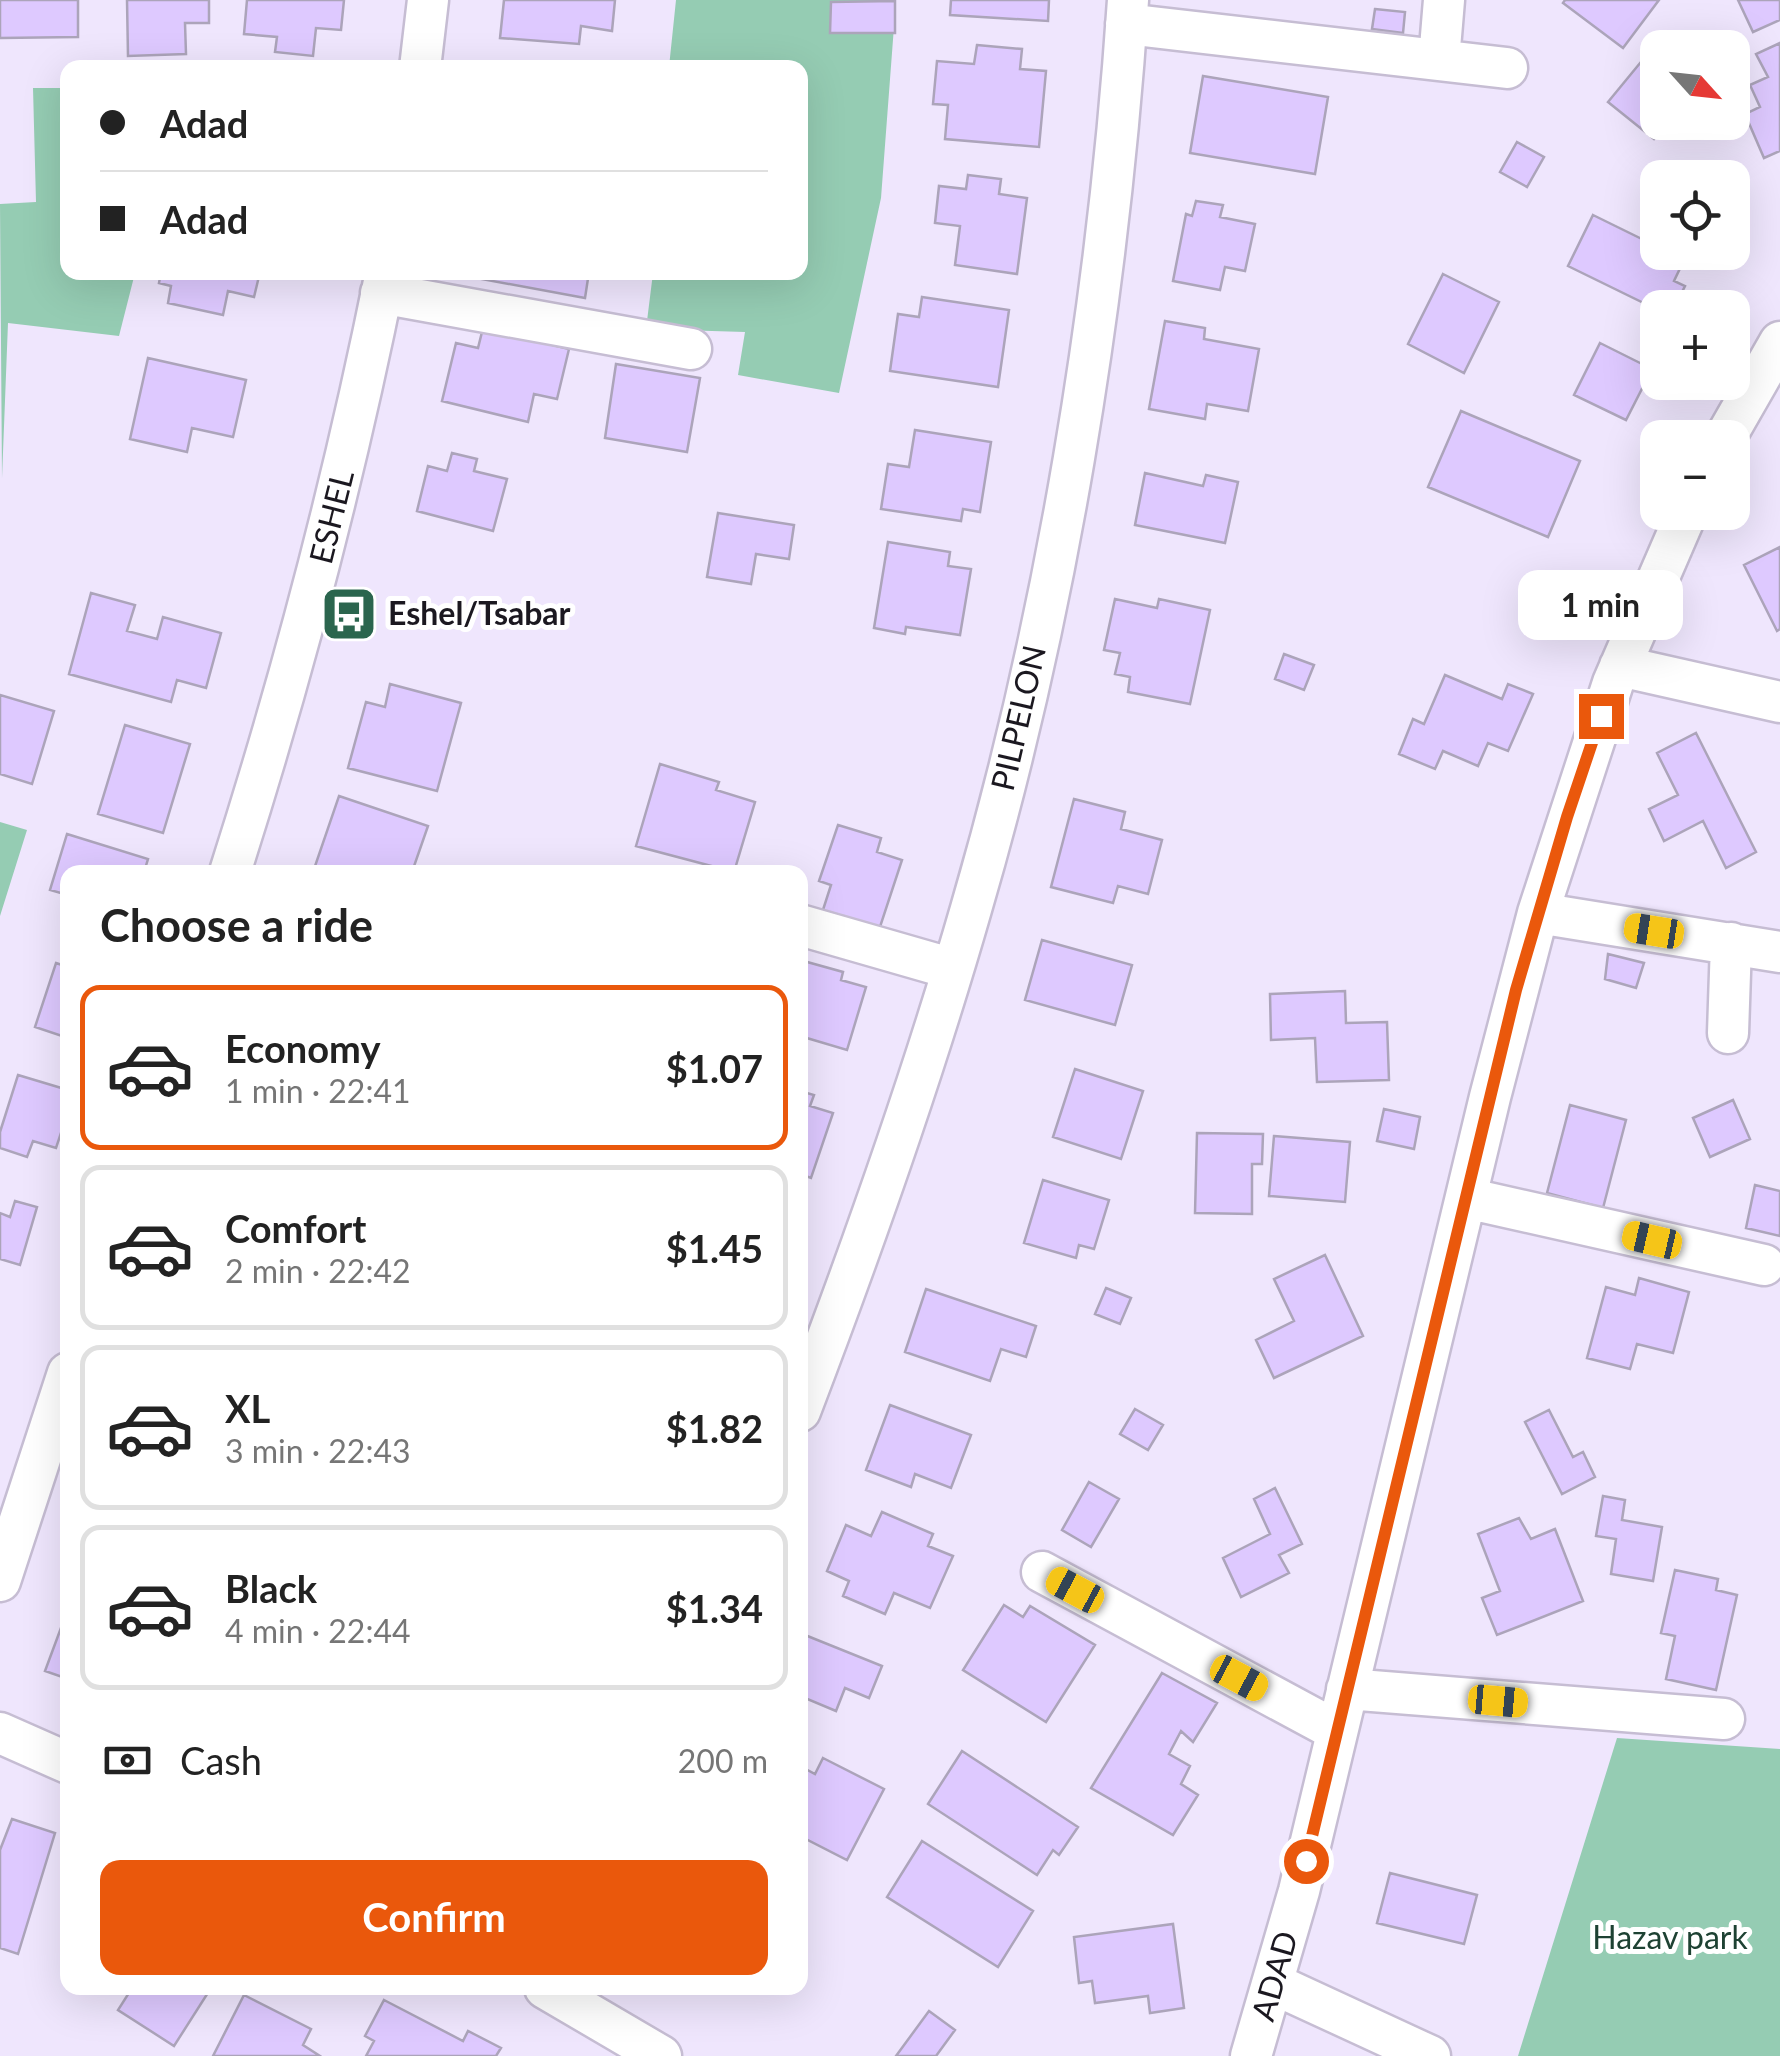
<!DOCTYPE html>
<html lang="en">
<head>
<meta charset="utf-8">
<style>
  :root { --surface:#fff; --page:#f6f6f6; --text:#222; --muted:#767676; --line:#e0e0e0; --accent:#ea580c }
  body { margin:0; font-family:Lato,sans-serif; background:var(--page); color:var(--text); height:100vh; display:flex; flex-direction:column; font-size:38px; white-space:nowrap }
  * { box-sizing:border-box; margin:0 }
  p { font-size:32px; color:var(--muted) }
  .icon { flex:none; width:55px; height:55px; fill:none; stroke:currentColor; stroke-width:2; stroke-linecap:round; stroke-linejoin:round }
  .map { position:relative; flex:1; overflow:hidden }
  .panel { position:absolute; left:60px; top:865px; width:748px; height:1130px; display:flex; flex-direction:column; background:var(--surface); border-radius:20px; box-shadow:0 10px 40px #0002 }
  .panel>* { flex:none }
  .guide { position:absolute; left:60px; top:60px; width:748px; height:220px; border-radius:20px; box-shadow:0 10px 40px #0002; display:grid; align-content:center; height:220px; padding:0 40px; background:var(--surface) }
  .needle { width:65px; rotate:117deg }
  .buttons { position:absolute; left:1640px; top:30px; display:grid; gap:20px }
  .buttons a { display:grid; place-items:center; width:110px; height:110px; border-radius:20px; background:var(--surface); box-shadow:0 10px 40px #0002; font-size:50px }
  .end { position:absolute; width:45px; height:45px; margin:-22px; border:12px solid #ea580c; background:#fff; box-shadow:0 0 0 5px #fff }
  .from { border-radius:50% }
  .bubble { position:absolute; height:70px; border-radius:20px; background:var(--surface); box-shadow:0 10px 40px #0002; font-size:32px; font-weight:700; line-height:70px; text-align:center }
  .car { position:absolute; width:30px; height:60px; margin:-30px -15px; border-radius:12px; box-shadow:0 0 8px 2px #0007; background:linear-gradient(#f5c518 24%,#345 0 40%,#f5c518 0 76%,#345 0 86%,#f5c518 0) }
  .guide b { display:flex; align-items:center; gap:35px; height:95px; font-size:38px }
  .guide b+b { border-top:2px solid var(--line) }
  .guide i { width:25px; height:25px; background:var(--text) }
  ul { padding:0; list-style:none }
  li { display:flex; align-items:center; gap:30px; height:165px; margin:0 20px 15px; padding:0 20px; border:5px solid var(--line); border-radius:20px }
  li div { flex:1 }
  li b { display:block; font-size:38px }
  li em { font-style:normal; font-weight:700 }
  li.current { border-color:var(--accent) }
  li>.icon { width:90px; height:90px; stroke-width:1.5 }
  h2 { padding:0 40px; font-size:45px; line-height:120px }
  .pay { display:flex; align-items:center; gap:25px; height:110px; padding:0 40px; font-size:38px }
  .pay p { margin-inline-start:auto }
  .cta { display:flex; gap:20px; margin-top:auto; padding:20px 40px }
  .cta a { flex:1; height:115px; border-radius:20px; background:var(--accent); color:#fff; font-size:40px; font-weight:700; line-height:115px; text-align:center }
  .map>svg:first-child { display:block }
  .green { fill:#95ccb3 }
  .building { fill:#dec9ff; stroke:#aca4ba; stroke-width:2.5 }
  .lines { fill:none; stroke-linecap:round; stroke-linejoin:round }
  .minor-casing { stroke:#c6bdd3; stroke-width:45 }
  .minor { stroke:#fff; stroke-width:40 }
  .route { stroke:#ea580c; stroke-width:12 }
  .labels { text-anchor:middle; stroke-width:10; stroke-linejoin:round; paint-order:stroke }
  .street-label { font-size:32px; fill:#1b1820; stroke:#fff }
  .poi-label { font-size:32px; font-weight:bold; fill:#1b1820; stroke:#fff; text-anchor:start }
  .park-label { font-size:32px; fill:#1e4233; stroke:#fff }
</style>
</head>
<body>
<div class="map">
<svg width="1780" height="2056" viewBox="0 0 1780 2056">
  <rect width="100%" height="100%" fill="#efe6fd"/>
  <path class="green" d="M676 0H896L881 198 839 393 738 375 745 332 646 329 653 273 800 272V68L669 67Z
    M33 88H67L68 272 135 273 119 336 8 323 2 478 0 204 36 202Z
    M0 822 27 830 0 916Z
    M1617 1738 1780 1749V2056H1518Z"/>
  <path class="building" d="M0 0H78V37L0 38Z
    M127 0H209V23H185L186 54 128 56Z
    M247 0H344L341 30 316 28 313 56 275 52 277 37 244 34Z
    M504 0H615L612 31 581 26 579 44 500 38Z
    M951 0H1049L1048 21 950 15Z
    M1565 0H1659L1623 48 1563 3Z
    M1738 0H1780V20L1753 32Z
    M895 1V33H830L831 2Z
    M1375 9 1405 12 1403 33 1372 29Z
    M1659 40 1668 48H1658V122H1668L1654 139 1608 102Z
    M1780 43V151L1764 158 1745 114 1760 107 1750 85 1768 77 1756 54Z
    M977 45 1022 49 1020 69 1046 71 1039 147 945 139 948 105 933 104 937 61 974 64Z
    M1203 76 1328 97 1315 174 1190 153Z
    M1517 142 1544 157 1527 187 1500 172Z
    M968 175 1001 179 999 194 1027 198 1017 274 955 265 960 226 935 223 939 186 966 189Z
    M1196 201 1223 205 1220 217 1255 224 1245 271 1225 267 1220 290 1173 281 1186 214 1192 216Z
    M1593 215 1658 247V252H1669L1684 260 1674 281 1685 286 1674 308H1658V310L1568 266Z
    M161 272H260L254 297 228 291 223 315 168 303 171 286 159 283Z
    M472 272H589L585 298 471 277Z
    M1443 274 1499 302 1464 373 1408 344Z
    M922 297 1009 310 998 387 890 371 898 314 919 317Z
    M1165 321 1205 328 1204 339 1259 349 1248 411 1207 404 1205 419 1149 409Z
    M483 328 569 349 557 399 534 394 528 422 442 401 456 343 478 348Z
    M1600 343 1652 369 1626 420 1574 395Z
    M148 358 246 380 233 437 192 428 187 452 130 439Z
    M616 364 700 378 687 452 605 438Z
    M1461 411 1580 461 1548 537 1428 487Z
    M915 430 991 442 980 512 963 509 961 521 881 509 888 464 909 467Z
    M452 453 477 459 474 471 507 479 493 531 417 511 428 466 447 471Z
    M1145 473 1203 486 1206 475 1238 482 1225 543 1135 525Z
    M718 513 794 525 789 559 756 554 751 584 707 577Z
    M888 542 950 552 948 566 971 569 960 635 906 627 905 634 874 628Z
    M1780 547V629L1777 631 1744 565Z
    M91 593 135 605 127 631 157 639 163 617 221 633 206 688 177 680 171 702 69 674Z
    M1115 599 1157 608 1159 599 1210 610 1190 704 1128 692 1130 677 1115 674 1120 653 1104 650Z
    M1284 654 1314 665 1304 690 1275 679Z
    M1445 675 1502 699 1508 684 1533 694 1508 751 1488 743 1478 766 1443 751 1435 769 1399 754 1413 719 1424 724Z
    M390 684 461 703 437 791 348 768 366 702 385 707Z
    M0 695 54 711 32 784 0 774Z
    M125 725 190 744 163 833 98 814Z
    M1696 733 1756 852 1726 868 1703 821 1664 841 1649 809 1678 795 1657 753Z
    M660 764 719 782 716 790 755 802 734 872 636 846Z
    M339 796 428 826 412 872H313Z
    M1074 799 1125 812 1121 829 1162 840 1148 894 1118 886 1113 903 1051 887Z
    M838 825 881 838 877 852 902 860 879 930 822 913 831 885 819 881Z
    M67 834 148 859 144 872H68V895L50 890Z
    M1042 940 1132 965 1115 1025 1025 1000Z
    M1608 954 1644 963 1636 988 1605 979Z
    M800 960 843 972 841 980 866 987 847 1050 800 1036Z
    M56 963 68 967V1038L35 1027Z
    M1345 991 1346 1023 1387 1022 1389 1080 1317 1082 1315 1038 1271 1040 1270 994Z
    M1075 1069 1143 1091 1121 1159 1053 1137Z
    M18 1075 68 1090V1112L56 1148 33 1141 27 1157 0 1148V1132Z
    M800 1091 814 1095 810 1106 833 1113 811 1178 800 1174Z
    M1733 1100 1750 1139 1710 1157 1693 1118Z
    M1570 1105 1626 1120 1603 1208 1547 1193Z
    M1384 1109 1420 1117 1414 1149 1377 1141Z
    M1197 1133 1263 1134 1262 1164H1252V1214L1195 1213Z
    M1274 1136 1350 1142 1345 1202 1269 1196Z
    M1043 1180 1109 1200 1094 1249 1079 1245 1076 1258 1024 1243Z
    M1755 1185 1780 1191V1236L1746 1228Z
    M15 1201 37 1207 20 1265 0 1259V1213L10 1217Z
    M1325 1255 1363 1336 1274 1378 1256 1340 1294 1321 1274 1279Z
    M1639 1278 1689 1292 1673 1353 1637 1344 1630 1369 1587 1358 1606 1287 1635 1295Z
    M1106 1288 1131 1298 1120 1324 1095 1314Z
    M926 1289 1036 1326 1026 1357 1001 1349 990 1381 905 1352Z
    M890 1405 971 1435 951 1488 915 1474 911 1487 866 1470Z
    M1135 1409 1163 1425 1148 1450 1120 1434Z
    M1549 1410 1573 1457 1583 1452 1595 1477 1562 1494 1525 1422Z
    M1089 1482 1119 1499 1091 1547 1062 1530Z
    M1275 1488 1302 1544 1279 1555 1289 1573 1241 1597 1223 1558 1270 1534 1254 1499Z
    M1603 1496 1625 1500 1622 1520 1662 1527 1653 1581 1611 1574 1616 1539 1596 1536Z
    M882 1512 933 1534 928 1546 953 1556 930 1608 894 1593 885 1614 843 1596 849 1581 827 1571 846 1525 871 1536Z
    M1519 1518 1531 1539 1555 1529 1583 1601 1497 1635 1482 1598 1500 1591 1478 1534Z
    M1675 1570 1718 1579 1716 1590 1737 1595 1716 1690 1666 1679 1675 1636 1661 1633Z
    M1004 1605 1023 1617 1030 1606 1095 1645 1046 1722 963 1670Z
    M68 1609V1679L45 1671Z
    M800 1633 882 1666 869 1698 845 1688 836 1711 800 1696Z
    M1162 1673 1217 1703 1193 1742 1181 1731 1169 1754 1190 1766 1181 1784 1198 1795 1173 1835 1091 1788Z
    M962 1751 1078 1827 1059 1855 1053 1850 1037 1875 928 1804Z
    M823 1758 884 1789 847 1860 800 1836V1766L815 1774Z
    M12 1819 55 1833 18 1954 0 1948V1850Z
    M922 1841 1033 1911 998 1967 887 1897Z
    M1390 1873 1477 1895 1464 1944 1377 1923Z
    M1173 1924 1184 2008 1150 2013 1148 1996 1095 2003 1092 1981 1079 1983 1074 1937Z
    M132 1988H211L174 2046 118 2010Z
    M244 1995 311 2029 303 2045 320 2056H213Z
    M384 2000 463 2041 468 2031 501 2048 496 2056H366L374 2041 365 2036Z
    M929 2011 955 2030 936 2056H896Z"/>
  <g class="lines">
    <g class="minor-casing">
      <path id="minor" d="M1126 24 1507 68
        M1439 60 1444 0
        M420 68 428 0
        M381 293 691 349
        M1725 438 1780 342
        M1620 666 1780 702
        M230 872C293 675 345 476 386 272
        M1538 913 1780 952
        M800 925 953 969
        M1728 1033 1731 943
        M1466 1198 1764 1265
        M800 1411C863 1246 922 1079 971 909 1056 619 1108 301 1128 0
        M1042 1572 1337 1731
        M0 1581 68 1373
        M1347 1689 1724 1719
        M0 1733 68 1763
        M1274 1984 1430 2056
        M545 1988 661 2056
        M1251 2056 1299 1891 1490 1097 1538 913 1613 683 1687 512"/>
    </g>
    <use href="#minor" class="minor"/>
  </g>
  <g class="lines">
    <path class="route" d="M1306 1861 1516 990 1567 817 1601 716"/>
  </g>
  <defs>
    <g id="bus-square" transform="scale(2.875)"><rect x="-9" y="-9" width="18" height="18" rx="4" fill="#2b654e" stroke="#fff"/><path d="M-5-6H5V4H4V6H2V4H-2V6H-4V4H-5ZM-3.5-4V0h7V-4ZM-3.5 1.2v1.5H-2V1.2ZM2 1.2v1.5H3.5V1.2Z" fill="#fff"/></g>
  </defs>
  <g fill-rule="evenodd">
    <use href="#bus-square" x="349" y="614"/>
  </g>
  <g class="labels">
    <g class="street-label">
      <text transform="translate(332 517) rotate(-76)" y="11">ESHEL</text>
      <text transform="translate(1019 718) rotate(-77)" y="11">PILPELON</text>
      <text transform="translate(1275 1976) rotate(-74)" y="11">ADAD</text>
    </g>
    <g class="poi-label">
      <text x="388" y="625">Eshel/Tsabar</text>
    </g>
    <g class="park-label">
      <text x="1670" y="1949">Hazav park</text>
    </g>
  </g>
</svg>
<div class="buttons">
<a><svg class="needle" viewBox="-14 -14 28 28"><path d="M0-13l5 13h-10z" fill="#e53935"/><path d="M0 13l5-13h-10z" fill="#767676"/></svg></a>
<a><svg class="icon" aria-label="locate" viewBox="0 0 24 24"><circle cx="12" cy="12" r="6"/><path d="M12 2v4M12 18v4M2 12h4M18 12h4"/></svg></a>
<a>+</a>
<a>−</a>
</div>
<i class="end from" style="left:1306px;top:1861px"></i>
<i class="end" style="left:1601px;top:716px"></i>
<div class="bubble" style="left:1518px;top:570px;width:165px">1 min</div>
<i class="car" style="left:1654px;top:931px;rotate:279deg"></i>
<i class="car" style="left:1652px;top:1240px;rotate:283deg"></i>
<i class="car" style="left:1075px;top:1590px;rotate:298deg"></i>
<i class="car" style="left:1239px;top:1678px;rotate:118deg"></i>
<i class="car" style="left:1498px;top:1701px;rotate:95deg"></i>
<div class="guide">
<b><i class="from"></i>Adad</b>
<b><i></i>Adad</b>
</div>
<section class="panel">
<h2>Choose a ride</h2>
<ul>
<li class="current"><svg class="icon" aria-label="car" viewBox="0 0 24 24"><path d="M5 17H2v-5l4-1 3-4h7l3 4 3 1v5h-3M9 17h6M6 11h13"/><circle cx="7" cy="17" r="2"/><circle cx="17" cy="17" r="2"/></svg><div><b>Economy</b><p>1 min · 22:41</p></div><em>$1.07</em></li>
<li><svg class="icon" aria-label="car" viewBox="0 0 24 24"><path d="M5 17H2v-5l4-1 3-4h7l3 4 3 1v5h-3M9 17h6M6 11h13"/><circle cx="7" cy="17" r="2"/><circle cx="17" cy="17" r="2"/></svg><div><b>Comfort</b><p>2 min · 22:42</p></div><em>$1.45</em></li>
<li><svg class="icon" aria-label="car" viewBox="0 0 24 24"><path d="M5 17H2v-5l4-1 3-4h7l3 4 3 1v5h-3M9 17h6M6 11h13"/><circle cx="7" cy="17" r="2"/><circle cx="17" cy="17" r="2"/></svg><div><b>XL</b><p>3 min · 22:43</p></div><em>$1.82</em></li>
<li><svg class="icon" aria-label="car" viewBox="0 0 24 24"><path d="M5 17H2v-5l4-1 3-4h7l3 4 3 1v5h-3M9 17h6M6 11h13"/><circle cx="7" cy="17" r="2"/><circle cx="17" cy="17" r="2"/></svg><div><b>Black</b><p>4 min · 22:44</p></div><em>$1.34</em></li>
</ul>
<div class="pay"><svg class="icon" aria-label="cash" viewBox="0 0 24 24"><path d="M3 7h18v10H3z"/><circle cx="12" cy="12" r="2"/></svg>Cash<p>200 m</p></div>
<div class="cta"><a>Confirm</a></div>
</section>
</div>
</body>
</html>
